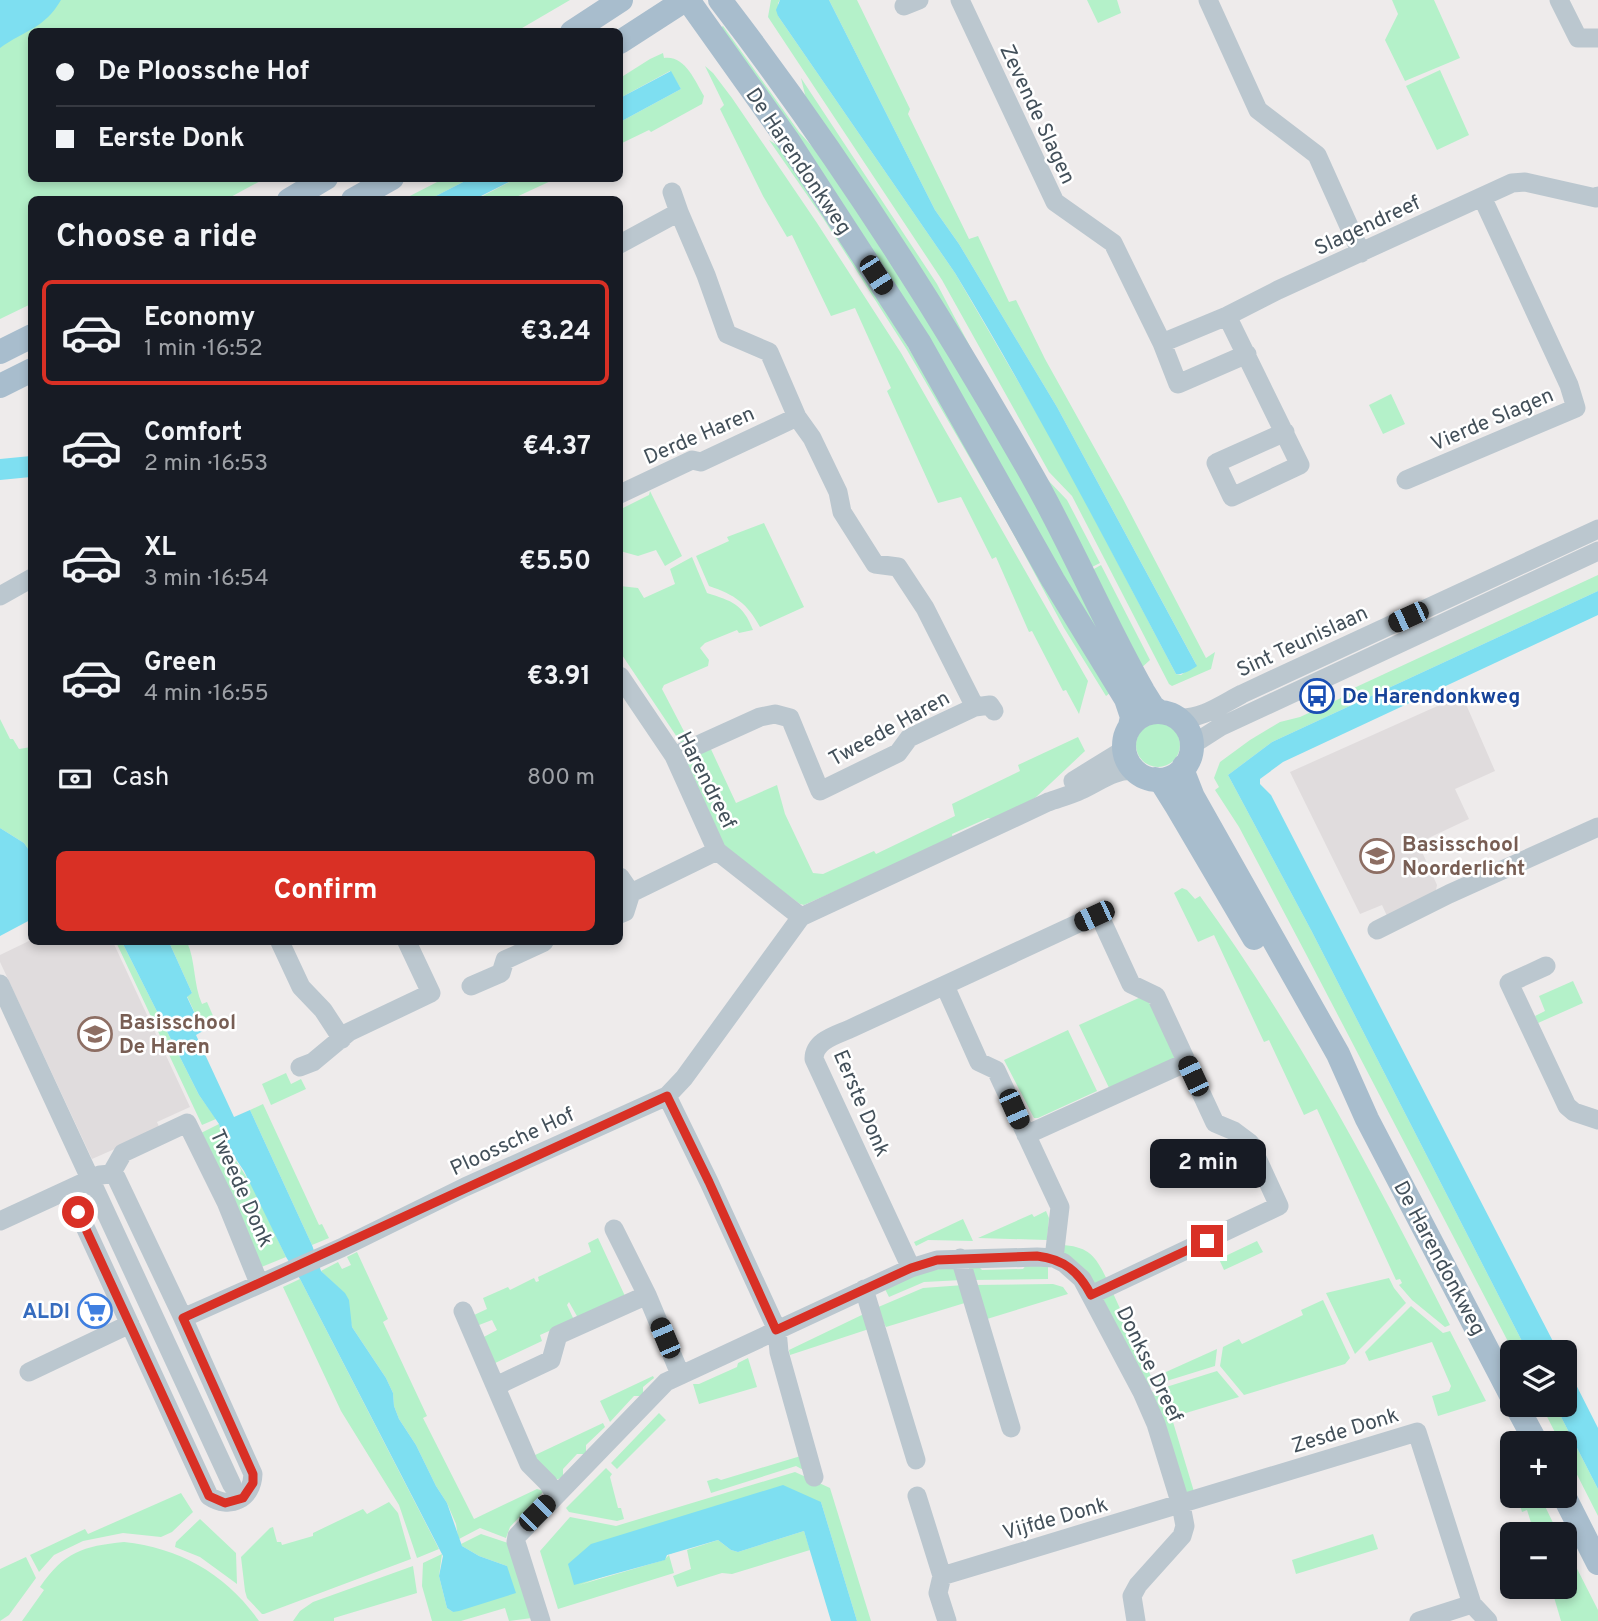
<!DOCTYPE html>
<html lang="en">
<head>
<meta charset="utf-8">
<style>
  :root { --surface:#171b24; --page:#20242c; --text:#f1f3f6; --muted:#9ea1a6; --line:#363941; --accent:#d93025 }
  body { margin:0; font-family:Overpass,sans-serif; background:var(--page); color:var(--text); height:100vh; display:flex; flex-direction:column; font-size:26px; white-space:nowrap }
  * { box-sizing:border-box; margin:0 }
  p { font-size:23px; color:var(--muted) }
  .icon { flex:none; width:38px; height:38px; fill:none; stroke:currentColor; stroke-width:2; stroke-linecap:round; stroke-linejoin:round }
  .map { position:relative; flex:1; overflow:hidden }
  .side { position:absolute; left:28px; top:196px; width:595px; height:749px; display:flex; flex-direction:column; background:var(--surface); border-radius:10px; box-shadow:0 4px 10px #0003 }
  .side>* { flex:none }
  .hud { position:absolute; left:28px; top:28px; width:595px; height:154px; border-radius:10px; box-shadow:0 4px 10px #0003; display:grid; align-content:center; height:154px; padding:0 28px; background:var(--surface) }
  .controls { position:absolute; left:1500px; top:1340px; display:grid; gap:14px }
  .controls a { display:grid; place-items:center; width:77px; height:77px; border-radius:10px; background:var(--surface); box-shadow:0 4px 10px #0003; font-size:35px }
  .end { position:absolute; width:32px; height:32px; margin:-16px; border:9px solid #d93025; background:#fff; box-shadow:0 0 0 4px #fff }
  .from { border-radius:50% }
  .bubble { position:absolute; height:49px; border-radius:10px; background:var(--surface); box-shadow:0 4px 10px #0003; font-size:23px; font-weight:700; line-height:49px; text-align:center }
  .car { position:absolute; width:21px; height:42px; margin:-21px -10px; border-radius:9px; box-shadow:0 0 5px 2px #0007; background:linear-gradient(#222 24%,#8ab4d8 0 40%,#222 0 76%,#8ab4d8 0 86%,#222 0) }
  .hud b { display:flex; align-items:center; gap:24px; height:66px; font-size:26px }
  .hud b+b { border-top:2px solid var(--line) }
  .hud i { width:18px; height:18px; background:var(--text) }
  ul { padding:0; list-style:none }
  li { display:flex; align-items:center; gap:21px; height:105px; margin:0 14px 10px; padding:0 14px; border:4px solid transparent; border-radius:10px }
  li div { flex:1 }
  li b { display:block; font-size:26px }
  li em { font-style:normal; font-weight:700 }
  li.selected { border-color:var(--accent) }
  li>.icon { width:63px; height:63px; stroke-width:1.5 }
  h2 { padding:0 28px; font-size:32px; line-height:84px }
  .pay { display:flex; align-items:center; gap:18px; height:77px; padding:0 28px; font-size:26px }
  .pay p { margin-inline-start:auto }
  .button { display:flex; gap:14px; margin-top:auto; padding:14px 28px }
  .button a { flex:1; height:80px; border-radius:10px; background:var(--accent); color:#fff; font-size:28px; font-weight:700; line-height:80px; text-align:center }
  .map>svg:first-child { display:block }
  .education { fill:#e0dcdd }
  .green { fill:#b4f1c9 }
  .water { fill:#7edff1 }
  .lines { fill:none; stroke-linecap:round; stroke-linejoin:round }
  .minor { stroke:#bbc7cf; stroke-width:19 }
  .major { stroke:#a8bdcd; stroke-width:24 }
  .route { stroke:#d93025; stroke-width:9 }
  .labels { text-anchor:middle; stroke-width:5; stroke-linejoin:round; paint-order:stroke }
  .street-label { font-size:21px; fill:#43505a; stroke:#fff }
  .transit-label { font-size:21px; font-weight:bold; fill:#164399; stroke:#fff; text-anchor:start }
  .education-label { font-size:21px; font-weight:bold; fill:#785e54; stroke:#fff; text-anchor:start }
  .shop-label { font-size:21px; font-weight:bold; fill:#366cbe; stroke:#fff; text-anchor:end }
</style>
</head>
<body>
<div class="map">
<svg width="1598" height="1621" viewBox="0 0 1598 1621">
  <rect width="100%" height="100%" fill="#eeebeb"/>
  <path class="education" d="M1462 695 1495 771 1455 789 1469 819 1418 843 1437 885 1435 895 1387 916 1382 905 1360 914 1290 772Z
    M31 940 113 942 190 1107 157 1122 160 1129 92 1159 0 962V955Z"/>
  <path class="green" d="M0 0H570L517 31 32 32V178L264 179 227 199 32 200 31 304 0 319Z
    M771 0H780L778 3V16L955 273 1061 455 1176 674 1181 675 1196 664 1057 407 959 244 935 210 829 0H857L910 109 908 114 969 239 978 236 1009 302 1016 300 1045 359 1123 499 1206 658 1215 652 1211 669 1172 686 1169 684 1072 496 1049 472 942 280 768 17Z
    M1087 0H1117L1121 13 1098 23Z
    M1392 0H1434L1460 58 1405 81 1385 40 1398 14Z
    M723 26 799 132 819 154 939 333 1080 582 1122 683 719 29Z
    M663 53 664 58C685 55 695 81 704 96L702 104 651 132 649 130 620 144V122L681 89 670 71 620 98V78L650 59Z
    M705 66 713 73 732 98 817 223 901 353 1088 681 1079 714 1066 690 1063 691 1032 631 1029 632 996 557 992 559 961 497 938 503 887 391 891 388 855 308 831 316 792 235 787 237 763 196 720 109 724 105Z
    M1440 70 1469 135 1437 150 1406 86Z
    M801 78 937 284 984 373 1044 476 1067 500 1100 563 1092 567 807 103Z
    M769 140 783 149 828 215 1115 689 1106 696 1064 628 1007 522 907 350 823 218Z
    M443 179H469L430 199H404Z
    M515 179H555L512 199 475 200Z
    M1391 394 1405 424 1383 434 1369 405Z
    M650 491 682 556 665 566 656 550 638 556 620 551 621 511 623 508 649 495Z
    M764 523 804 607 760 627C747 603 735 595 709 586L696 556 729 541 727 537Z
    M692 557 707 593C732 601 743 604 753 630L739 633 737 630 705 643 700 648 709 660 708 666 664 685 662 689 688 739 681 743 620 652V586L638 588 644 598 675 584 670 569Z
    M1101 565 1150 660 1138 671 1092 570Z
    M1598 575V591L1272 742 1228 775 1311 930 1528 1353H1514L1306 954 1239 827 1215 790 1219 787 1214 778 1220 762 1250 740 1280 722 1300 717 1339 699 1354 688Z
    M0 719 10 739H13L19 749 31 747V853L24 843 0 828Z
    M1136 745a22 22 0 1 1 44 0a22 22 0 1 1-44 0Z
    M1078 737 1085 751 1035 798 995 820 988 818 952 834 953 839 804 905 800 904 725 848 686 760 709 745 736 803 777 785 785 814 813 873 823 874 874 851 876 854 955 816 952 804 1020 771 1018 765Z
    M1182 888 1187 890 1195 899 1200 896C1298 1031 1375 1177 1450 1325L1445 1327 1412 1300 1399 1285 1402 1283 1400 1279 1396 1280 1317 1109 1304 1115 1269 1040 1264 1042 1214 935 1198 942 1174 893Z
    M116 942H122L199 1095 216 1119 202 1125Z
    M169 942H187C196 962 193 984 202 1004L207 1002 214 1018 217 1017 220 1023 203 1031 187 996 192 993Z
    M1573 981 1583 1003 1538 1023 1535 1016 1545 1011 1539 996Z
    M1141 997H1146L1175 1050 1174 1059 1111 1092 1079 1025Z
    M1068 1030 1097 1091 1038 1118H1034L1004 1060Z
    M286 1073 291 1084 301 1079 306 1089 271 1105 262 1084Z
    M263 1104 319 1225 322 1224 329 1238 312 1245 250 1110Z
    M219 1124 223 1140 254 1189 286 1257 259 1268 197 1135Z
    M1046 1211 1049 1218 1047 1240 978 1238 1032 1214 1034 1217Z
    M963 1219 973 1241 928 1240 916 1246 914 1242Z
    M598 1238 625 1296 578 1318 569 1302 567 1305 574 1320 540 1335 542 1341 491 1365 480 1339 497 1330 492 1320 479 1325 474 1315 487 1309 483 1298 508 1287 510 1290 534 1278 536 1282 539 1281 538 1277 591 1252 588 1243Z
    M1257 1241 1263 1252 1224 1270 1219 1259Z
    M1061 1245C1090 1246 1097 1258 1108 1282L1095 1285 1064 1255Z
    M357 1252 388 1319 383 1322 427 1416 423 1418 474 1519 537 1489 544 1491 510 1527 506 1538 480 1528 459 1539 458 1537 456 1524 447 1503 436 1486 416 1445 399 1419 394 1406 393 1393 386 1378 352 1327 344 1293 321 1271 338 1262 342 1269 351 1265 347 1257Z
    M1027 1264H1048V1279L971 1280 969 1268 978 1266 982 1270 1023 1269Z
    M956 1267 962 1280 924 1282 889 1297 885 1289 925 1271Z
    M1389 1278 1394 1288 1406 1303 1355 1354 1326 1293Z
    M300 1279 439 1549 417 1558 399 1505 341 1411 283 1287Z
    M1053 1284 1063 1287 1068 1294 987 1319 973 1285Z
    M964 1285 968 1302 886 1327 876 1308 923 1288Z
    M1112 1291 1155 1385 1147 1388 1103 1299Z
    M1323 1300 1350 1358 1345 1364 1244 1395 1220 1366 1223 1347 1239 1339 1242 1344 1303 1315 1301 1310Z
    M1411 1306 1443 1333 1450 1331 1486 1401 1438 1416 1432 1396 1449 1391 1451 1386 1432 1342 1369 1361 1365 1352Z
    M868 1312 872 1328 790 1355 789 1350Z
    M1217 1349 1215 1366 1160 1383 1157 1376Z
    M748 1358 757 1387 699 1404 693 1384H699L737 1367 738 1363Z
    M1217 1371 1239 1397 1176 1416 1163 1388Z
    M653 1376 654 1378 643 1387V1396H634L610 1422 600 1401Z
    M1158 1390 1173 1422 1195 1495 1187 1494 1150 1393Z
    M1541 1405H1555L1598 1489V1516L1565 1451 1564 1444H1561Z
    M659 1413 666 1420 617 1469 611 1463Z
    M603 1423 605 1427 586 1445V1454H577L563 1469V1477L556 1480 533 1456Z
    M804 1455 809 1473 796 1466 711 1493 707 1481 717 1478 721 1480Z
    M606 1468 612 1474 610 1477 618 1508H621L624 1519 617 1521 569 1512 566 1508Z
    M795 1472 830 1488 871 1621H857L821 1502 579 1585 664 1560 669 1555 674 1573 558 1609 540 1551 570 1517 616 1526Z
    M181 1493 193 1512 172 1532 161 1537 123 1533 83 1541 54 1555 39 1572 30 1555 85 1529 88 1534Z
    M1517 1496H1540L1559 1535H1535L1527 1510 1522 1512Z
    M389 1502 398 1513 411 1559 264 1614H262L247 1598 245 1591 241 1557 270 1528 273 1527 277 1542H281L282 1545 313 1536V1533L363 1509 367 1514Z
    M200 1519 236 1553 237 1584 200 1557 175 1547 176 1542Z
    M804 1531 810 1550 732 1574 722 1573 677 1587 673 1576 691 1569 687 1550 718 1540 731 1550 738 1552Z
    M481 1534 508 1543 532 1618 509 1621 505 1608 461 1621H432L422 1586 423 1563 442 1554 439 1576 447 1608 453 1612 507 1566 479 1556 462 1546 461 1544Z
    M1373 1534 1378 1549 1296 1574 1292 1560Z
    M124 1542C180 1548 226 1574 259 1621H22L44 1590 40 1587C64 1552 83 1546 124 1542Z
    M1565 1545 1598 1610V1621H1561L1551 1587H1564Z
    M26 1557 36 1578 9 1615 0 1621V1569Z
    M413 1566 417 1593 334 1618V1621H293L300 1611 313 1602Z"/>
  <path class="water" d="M0 0H61C44 29 25 30 0 48Z
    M780 0H829L935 210 959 244 1057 407 1197 666C1191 670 1183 675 1176 674 1105 539 1034 404 955 273L778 16 776 10Z
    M671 71 681 89 620 122V98Z
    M469 179V178L515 179 475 199H430Z
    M31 456V477L0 480V459Z
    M1598 591V615L1283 762 1260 779V784L1271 795 1559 1353H1528L1311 930 1228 775 1272 742Z
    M0 828 24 843 31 853 32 919 0 936Z
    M122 942H169L192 993 187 997 203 1031 196 1035 234 1117 250 1110 312 1245 321 1271 345 1293 349 1300 352 1327 386 1378 393 1393 394 1406 399 1419 416 1445 436 1486 447 1503 462 1546 479 1556 507 1566 516 1593 459 1611 453 1612 447 1608 439 1576 443 1556 300 1279 286 1257 244 1171 223 1140 219 1124 199 1095Z
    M1565 1363 1598 1428V1489L1555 1405H1564Z
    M783 1485 821 1502 857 1621H831L804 1531 738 1552 731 1550 718 1540 667 1555 665 1560 574 1585 568 1564 591 1544Z"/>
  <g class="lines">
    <path class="minor" d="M960 0 1055 202 1113 243 1162 343 1178 384 1247 354
      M1208 0 1258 110 1317 155 1361 253
      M1559 0 1578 38H1598
      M904 6 919 0
      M672 192 679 212
      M620 244 679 212 706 275 727 334 769 352 797 417 812 438 838 492 842 512 875 564 898 567 925 608 975 707
      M1227 316 1300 465 1232 497 1216 463 1285 432
      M1162 343 1227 316 1278 290 1512 183 1525 182 1596 198 1598 196
      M1406 480 1576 408 1569 385 1482 197
      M620 494 692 460 701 462 797 417
      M0 596 32 578
      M620 676 674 756 717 851 801 917
      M1177 718C1201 720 1221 705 1242 694L1598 529
      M1191 750 1195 743 1220 727 1598 551
      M674 756 760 717 775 714 790 718 820 791 898 753 909 738 975 707 990 705 994 711
      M1073 781 1120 752 1124 746
      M620 877 631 893 717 851
      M620 914 625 912 631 893
      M1377 930 1449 894 1598 827
      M280 942 301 987 323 1010 342 1039
      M1546 966 1509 983 1567 1106 1574 1112 1598 1120
      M0 984 232 1485
      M471 986 501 973 505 960 544 942
      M945 986 979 1062 996 1070 1060 1207 1054 1258
      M300 1067 313 1062 349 1032 431 993 407 942
      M667 1096 709 1182 777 1330 779 1352 814 1477
      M1026 1135 1187 1062
      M111 1174 123 1153 187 1123 226 1202 259 1283
      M68 1190 209 1496C230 1510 252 1499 253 1474L183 1318
      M0 1221 100 1175 111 1174 116 1177 183 1318 341 1248 465 1187 667 1096 684 1078 801 917 1048 802C1059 798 1071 795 1081 790 1099 782 1115 768 1136 771
      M614 1229 647 1295 680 1374
      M960 1258 1011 1428
      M911 1268 814 1059C814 1040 837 1035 852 1028L1094 916 1101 919 1131 984 1156 996 1215 1123 1234 1131 1250 1143 1279 1206 1091 1295
      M864 1289 916 1460
      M463 1311 529 1464 548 1483 555 1495
      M29 1372 130 1324
      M496 1386 551 1360 558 1335 647 1295
      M917 1496 942 1576
      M1472 1604 1488 1621
      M541 1621 516 1542 517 1536 666 1382 911 1268 937 1260 1037 1257 1054 1258 1064 1263 1082 1279 1142 1392 1156 1424 1181 1505 1185 1526 1182 1536 1138 1585 1132 1596 1136 1621
      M947 1621 938 1593 942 1576 1417 1432 1472 1604 1419 1621"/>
    <path class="major" d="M688 0 789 142 919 342 1053 580 1126 699 1132 717 1130 726
      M720 0C836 151 940 313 1034 479 1073 548 1104 622 1143 691L1153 707 1160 712
      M572 32 621 0
      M620 42 685 0
      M289 200 326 178
      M353 200 392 178
      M0 352 32 336
      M0 386 32 370
      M1124 746a34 34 0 1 1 68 0a34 34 0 1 1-68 0Z
      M1184 766V774L1193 797 1338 1054 1367 1119 1512 1397
      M1155 779 1162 783 1177 807 1254 938
      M1516 1405 1537 1444
      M1564 1496 1598 1563"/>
  </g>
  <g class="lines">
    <path class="route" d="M78 1212 209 1496 225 1503 243 1498 253 1483V1474L183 1318 667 1096 709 1182 776 1330 911 1268 937 1260 1037 1256C1064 1259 1079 1272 1091 1295L1207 1241"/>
  </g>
  <defs>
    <g id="bus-ring" transform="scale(1.75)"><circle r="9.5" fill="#fff" stroke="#1a4fb4" stroke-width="1.5"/><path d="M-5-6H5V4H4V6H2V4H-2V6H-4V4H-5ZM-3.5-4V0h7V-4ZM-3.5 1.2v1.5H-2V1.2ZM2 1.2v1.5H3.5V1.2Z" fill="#1a4fb4"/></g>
    <g id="school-ring" transform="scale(1.75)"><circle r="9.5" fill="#fff" stroke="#8d6e63" stroke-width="1.5"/><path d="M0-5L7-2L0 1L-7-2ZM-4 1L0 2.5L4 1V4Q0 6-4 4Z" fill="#8d6e63"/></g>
    <g id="supermarket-ring" transform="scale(1.75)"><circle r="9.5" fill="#fff" stroke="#3f7fe0" stroke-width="1.5"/><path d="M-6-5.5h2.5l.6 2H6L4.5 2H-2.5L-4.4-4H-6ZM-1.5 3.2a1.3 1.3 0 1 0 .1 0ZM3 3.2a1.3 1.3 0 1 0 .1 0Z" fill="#3f7fe0"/></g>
  </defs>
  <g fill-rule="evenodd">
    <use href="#bus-ring" x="1317" y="696"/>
    <use href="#school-ring" x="1377" y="856"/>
    <use href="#school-ring" x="95" y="1034"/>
    <use href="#supermarket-ring" x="95" y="1311"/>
  </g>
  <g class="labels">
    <g class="street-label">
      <text transform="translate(1038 114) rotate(65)" y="7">Zevende Slagen</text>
      <text transform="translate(799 161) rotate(56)" y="7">De Harendonkweg</text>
      <text transform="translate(1367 225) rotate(-25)" y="7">Slagendreef</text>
      <text transform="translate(1492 419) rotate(-23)" y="7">Vierde Slagen</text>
      <text transform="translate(699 435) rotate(-23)" y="7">Derde Haren</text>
      <text transform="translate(1302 641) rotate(-25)" y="7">Sint Teunislaan</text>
      <text transform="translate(889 728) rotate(-29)" y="7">Tweede Haren</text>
      <text transform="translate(707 780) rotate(63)" y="7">Harendreef</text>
      <text transform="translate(862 1103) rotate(67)" y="7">Eerste Donk</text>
      <text transform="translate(512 1141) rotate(-25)" y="7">Ploossche Hof</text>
      <text transform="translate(242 1188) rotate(66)" y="7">Tweede Donk</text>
      <text transform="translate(1440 1258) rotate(62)" y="7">De Harendonkweg</text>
      <text transform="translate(1150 1364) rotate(64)" y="7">Donkse Dreef</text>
      <text transform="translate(1345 1430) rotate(-17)" y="7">Zesde Donk</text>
      <text transform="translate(1055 1518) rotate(-16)" y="7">Vijfde Donk</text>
    </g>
    <g class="transit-label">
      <text x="1342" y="703">De Harendonkweg</text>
    </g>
    <g class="education-label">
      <text x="1402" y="851">Basisschool<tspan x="1402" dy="24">Noorderlicht</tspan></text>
      <text x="119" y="1029">Basisschool<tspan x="119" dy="24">De Haren</tspan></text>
    </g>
    <g class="shop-label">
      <text x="70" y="1318">ALDI</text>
    </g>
  </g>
</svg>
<div class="controls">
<a><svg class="icon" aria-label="layers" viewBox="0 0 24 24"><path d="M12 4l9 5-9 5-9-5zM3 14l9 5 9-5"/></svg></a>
<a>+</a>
<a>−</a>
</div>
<i class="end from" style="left:78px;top:1212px"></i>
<i class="end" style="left:1207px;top:1241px"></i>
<div class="bubble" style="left:1150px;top:1139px;width:116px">2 min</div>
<i class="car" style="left:876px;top:275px;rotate:147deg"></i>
<i class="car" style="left:1408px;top:617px;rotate:245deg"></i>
<i class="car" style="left:1094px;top:916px;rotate:245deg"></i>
<i class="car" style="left:1193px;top:1076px;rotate:335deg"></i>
<i class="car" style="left:1014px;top:1109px;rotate:156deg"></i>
<i class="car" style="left:665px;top:1338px;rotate:337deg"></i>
<i class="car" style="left:537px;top:1513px;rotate:45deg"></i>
<div class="hud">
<b><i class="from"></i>De Ploossche Hof</b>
<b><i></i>Eerste Donk</b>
</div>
<section class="side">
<h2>Choose a ride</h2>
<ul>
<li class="selected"><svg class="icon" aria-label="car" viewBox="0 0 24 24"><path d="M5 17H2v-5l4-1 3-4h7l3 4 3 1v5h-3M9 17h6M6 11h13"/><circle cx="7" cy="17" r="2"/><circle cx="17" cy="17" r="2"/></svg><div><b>Economy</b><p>1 min · 16:52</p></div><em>€3.24</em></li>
<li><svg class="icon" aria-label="car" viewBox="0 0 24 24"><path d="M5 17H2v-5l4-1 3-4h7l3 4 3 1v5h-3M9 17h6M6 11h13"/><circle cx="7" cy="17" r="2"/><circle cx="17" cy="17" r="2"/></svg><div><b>Comfort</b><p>2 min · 16:53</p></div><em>€4.37</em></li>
<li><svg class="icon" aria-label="car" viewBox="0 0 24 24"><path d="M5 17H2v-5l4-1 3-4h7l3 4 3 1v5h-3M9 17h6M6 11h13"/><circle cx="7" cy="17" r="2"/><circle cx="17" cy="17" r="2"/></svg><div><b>XL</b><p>3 min · 16:54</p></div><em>€5.50</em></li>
<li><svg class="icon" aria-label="car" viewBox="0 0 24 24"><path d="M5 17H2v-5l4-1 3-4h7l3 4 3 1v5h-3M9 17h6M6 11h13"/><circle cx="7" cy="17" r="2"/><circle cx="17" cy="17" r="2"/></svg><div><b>Green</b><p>4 min · 16:55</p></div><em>€3.91</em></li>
</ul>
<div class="pay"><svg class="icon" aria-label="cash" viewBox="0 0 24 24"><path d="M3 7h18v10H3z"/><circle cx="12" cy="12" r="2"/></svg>Cash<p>800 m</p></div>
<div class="button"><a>Confirm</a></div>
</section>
</div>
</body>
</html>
